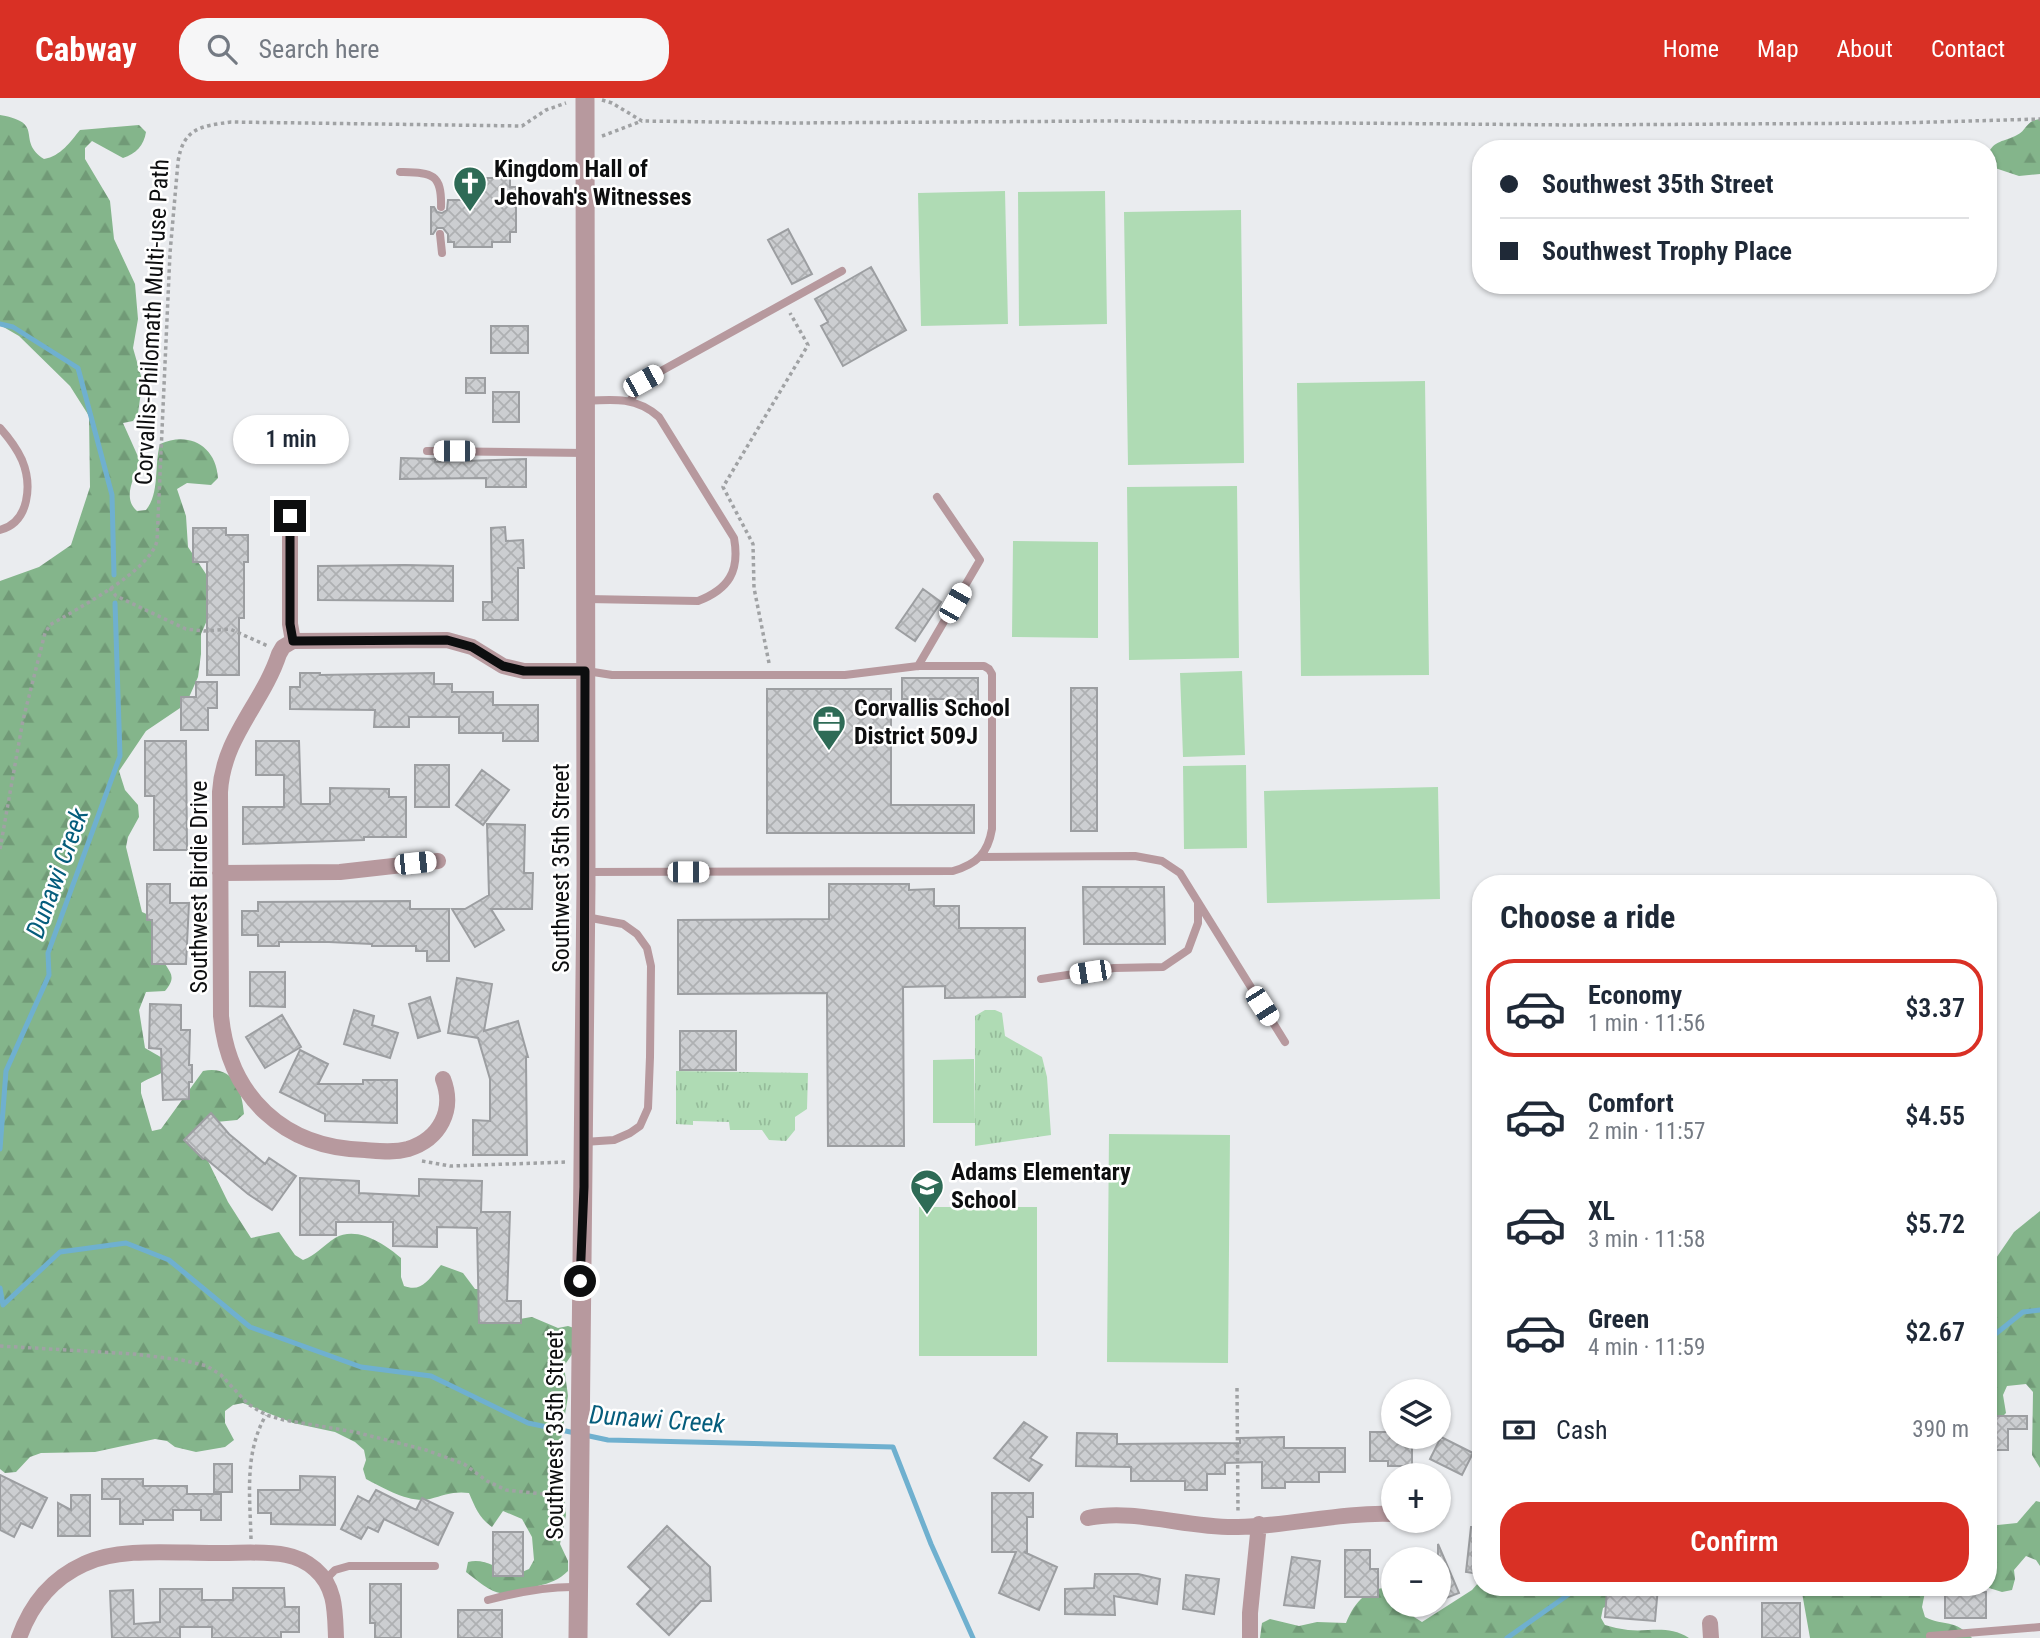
<!DOCTYPE html>
<html lang="en">
<head>
<meta charset="utf-8">
<style>
  :root { --surface:#fff; --page:#f6f6f7; --text:#1f2937; --muted:#747a83; --line:#e0e1e3; --accent:#d93025 }
  body { margin:0; font-family:"Roboto Condensed",sans-serif; background:var(--page); color:var(--text); height:100vh; display:flex; flex-direction:column; font-size:26px; white-space:nowrap }
  * { box-sizing:border-box; margin:0 }
  p { font-size:23px; color:var(--muted) }
  .icon { flex:none; width:38px; height:38px; fill:none; stroke:currentColor; stroke-width:2; stroke-linecap:round; stroke-linejoin:round }
  .map { position:relative; flex:1; overflow:hidden }
  .details { position:absolute; left:1472px; top:777px; width:525px; height:721px; display:flex; flex-direction:column; background:var(--surface); border-radius:28px; box-shadow:0 2px 5px #0004 }
  .details>* { flex:none }
  .banner { position:absolute; left:1472px; top:42px; width:525px; height:154px; border-radius:28px; box-shadow:0 2px 5px #0004; display:grid; align-content:center; height:154px; padding:0 28px; background:var(--surface) }
  .buttons { position:absolute; left:1381px; top:1281px; display:grid; gap:14px }
  .buttons a { display:grid; place-items:center; width:70px; height:70px; border-radius:50%; background:var(--surface); box-shadow:0 2px 5px #0004; font-size:35px }
  .end { position:absolute; width:32px; height:32px; margin:-16px; border:9px solid #0d0e0f; background:#fff; box-shadow:0 0 0 4px #fff }
  .from { border-radius:50% }
  .bubble { position:absolute; height:49px; border-radius:24px; background:var(--surface); box-shadow:0 2px 5px #0004; font-size:23px; font-weight:600; line-height:49px; text-align:center }
  .car { position:absolute; width:21px; height:42px; margin:-21px -10px; border-radius:9px; box-shadow:0 0 5px 2px #0007; background:linear-gradient(#fff 24%,#345 0 40%,#fff 0 76%,#345 0 86%,#fff 0) }
  .banner b { display:flex; align-items:center; gap:24px; height:66px; font-size:26px }
  .banner b+b { border-top:2px solid var(--line) }
  .banner i { width:18px; height:18px; background:var(--text) }
  ul { padding:0; list-style:none }
  li { display:flex; align-items:center; gap:21px; height:98px; margin:0 14px 10px; padding:0 14px; border:4px solid transparent; border-radius:28px }
  li div { flex:1 }
  li b { display:block; font-size:26px }
  li em { font-style:normal; font-weight:600 }
  li.on { border-color:var(--accent) }
  li>.icon { width:63px; height:63px; stroke-width:1.5 }
  h2 { padding:0 28px; font-size:32px; line-height:84px }
  .pay { display:flex; align-items:center; gap:18px; height:77px; padding:0 28px; font-size:26px }
  .pay p { margin-inline-start:auto }
  .cta { display:flex; gap:14px; margin-top:auto; padding:14px 28px }
  .cta a { flex:1; height:80px; border-radius:28px; background:var(--accent); color:#fff; font-size:28px; font-weight:600; line-height:80px; text-align:center }
  header { display:flex; align-items:center; gap:42px; box-sizing:border-box; height:98px; padding:0 35px; background:var(--accent); color:#fff }
  header strong { font-size:33px }
  nav { display:flex; gap:38px; margin-inline-start:auto; font-size:24px }
  .search { width:490px; height:63px; background:var(--page); display:flex; align-items:center; gap:18px; box-sizing:border-box; padding:0 24px; border-radius:28px; color:var(--muted); font-size:26px }
  .map>svg:first-child { display:block }
  .grass { fill:#afdbb4 }
  .forest { fill:url(#forest-firs) }
  .park { fill:url(#park-tufts) }
  .lines { fill:none; stroke-linecap:round; stroke-linejoin:round }
  .stream { stroke:#6fb0cf; stroke-width:5 }
  .building { fill:url(#building-cross-hatch); stroke:#9c9ea1; stroke-width:2 }
  .path { stroke:#a0a2a4; stroke-width:3.5; stroke-dasharray:3.5 3.5; stroke-linecap:butt }
  .service { stroke:#b7999e; stroke-width:8 }
  .minor { stroke:#b7999e; stroke-width:16 }
  .tertiary { stroke:#b7999e; stroke-width:19 }
  .route { stroke:#0d0e0f; stroke-width:9 }
  .labels { text-anchor:middle; stroke-width:5; stroke-linejoin:round; paint-order:stroke }
  .poi-label { font-size:24px; font-weight:bold; fill:#0d0e0f; stroke:#fff; text-anchor:start }
  .street-label { font-size:24px; fill:#0d0e0f; stroke:#fff }
  .water-label { font-size:26px; font-style:italic; fill:#055d7c; stroke:#fff }
</style>
</head>
<body>
<header>
<strong>Cabway</strong>
<div class="search"><svg class="icon" aria-label="search" viewBox="0 0 24 24"><circle cx="10" cy="10" r="6"/><path d="M15 15l6 6"/></svg>Search here</div>
<nav><a>Home</a><a>Map</a><a>About</a><a>Contact</a></nav>
</header>
<div class="map">
<svg width="2040" height="1540" viewBox="0 0 2040 1540">
  <defs>
    <pattern id="forest-firs" width="22" height="20" patternUnits="userSpaceOnUse" patternTransform="scale(1.75)"><rect width="22" height="20" fill="#84b58b"/><path d="M5 1l3.5 6h-7zM16 11l3.5 6h-7z" fill="#719a77"/></pattern>
    <pattern id="park-tufts" width="24" height="20" patternUnits="userSpaceOnUse" patternTransform="scale(1.75)"><rect width="24" height="20" fill="#afdbb4"/><path d="M3 7l-1-3M5 7V3M7 7l1-3M15 17l-1-3M17 17v-4M19 17l1-3" fill="none" stroke="#95bb9a"/></pattern>
    <pattern id="building-cross-hatch" width="8" height="8" patternUnits="userSpaceOnUse" patternTransform="scale(1.75)"><rect width="8" height="8" fill="#ccced1"/><path d="M0 0l8 8M0 8l8-8" fill="none" stroke="#aeb0b2"/></pattern>
  </defs>
  <rect width="100%" height="100%" fill="#eaecef"/>
  <path class="grass" d="M1005 93 1008 226 921 228 918 95Z
    M1105 93 1107 226 1019 228 1018 94Z
    M1241 112 1244 365 1128 367 1124 114Z
    M1425 283 1429 577 1301 578 1297 285Z
    M1237 388 1239 560 1129 562 1127 389Z
    M1013 443 1098 444V540L1012 539Z
    M1242 573 1245 657 1183 659 1180 575Z
    M1246 667 1247 750 1184 751 1183 668Z
    M1438 689 1440 801 1267 805 1264 693Z
    M974 961 975 1025H933V962Z
    M1109 1036 1230 1037 1228 1265 1107 1264Z
    M919 1109H1037V1258H919Z"/>
  <path class="forest" d="M0 17C47 25 15 42 44 61 61 58 70 44 80 32L139 27 146 34C144 47 136 56 123 60L92 43 85 50V61L110 103 114 141 135 186 138 221 133 250 141 278V294L138 315 133 323 123 325 140 363C134 380 122 400 137 413L146 412C160 395 154 367 160 346 188 333 216 347 218 380L211 387 187 385 177 391 186 418 188 449 212 485 215 504 201 536V556L198 579 186 606 146 633 119 673 125 692 138 707 139 719 128 739 126 749 142 814 151 818 164 831C163 839 162 848 162 855 163 873 181 874 165 893L146 894 139 912 145 950 164 961 167 970C160 978 150 979 141 985V995L152 1033 161 1031 203 973C233 967 242 991 244 1016L237 1022 216 1024 207 1061 228 1104 251 1140 279 1134 295 1157 303 1162C316 1157 324 1147 335 1140 357 1127 385 1146 401 1160V1179L404 1188C423 1195 429 1180 441 1167L463 1175 475 1191H484L493 1225 532 1219 558 1230 568 1228 577 1231 575 1252 564 1268 568 1298 559 1354 566 1417 560 1446 568 1463V1473C559 1482 550 1485 538 1488 499 1500 498 1499 466 1474L468 1464C485 1460 497 1470 513 1478L529 1471 534 1462 532 1439 522 1421 503 1413 492 1429C479 1420 475 1409 469 1395 454 1393 444 1397 430 1401 411 1406 383 1390 366 1381L363 1371 366 1362 364 1352 355 1344 335 1334 293 1325 243 1305 233 1307 225 1313V1325L234 1342 225 1349 196 1354 175 1349 167 1343 155 1341 95 1354 41 1355 30 1359 16 1374 5 1375 0 1371V483L39 469 71 447 90 389 89 318 70 288 19 238 0 227Z
    M2040 21V76L2019 78 1989 68 1988 56C1994 42 2004 44 2017 37 2028 31 2025 23 2040 21Z
    M2040 1113V1370L2032 1357 2033 1294 2026 1286 2007 1288 2003 1297 2006 1315 1999 1322 1988 1323V1165L1992 1166 2014 1134Z
    M2036 1403 2040 1404V1468L2036 1462 2026 1458 2014 1472 2015 1481 2012 1492 2002 1494 1986 1489H1988V1428L2017 1425Z
    M1479 1484 1480 1489H1635L1621 1501 1603 1510 1601 1520 1605 1527C1612 1529 1620 1531 1628 1532 1651 1534 1668 1527 1689 1540H1260L1262 1525 1270 1521 1299 1528 1317 1524 1346 1525C1355 1503 1368 1489 1393 1489V1507H1410L1414 1519 1422 1524 1472 1492Z
    M1801 1489H1926L1922 1509 1925 1519C1945 1529 1954 1520 1972 1540H1810Z"/>
  <path class="park" d="M985 912H995L1002 915 1005 938 1042 959 1047 979 1051 1037 975 1048V918Z
    M676 973 808 975 807 1011 795 1019V1032L786 1043 769 1042 762 1032H730L729 1024 693 1023V1027L676 1026Z"/>
  <g class="lines">
    <path class="stream" d="M0 226 13 229 78 270 112 397 114 477
      M0 1051 6 973 49 877 48 855 120 658 115 505
      M0 1190 3 1207 60 1154 126 1145 169 1162 250 1229 361 1269 431 1278 528 1325 608 1342 893 1349 931 1446 973 1540
      M1988 1242 2023 1214 2040 1212
      M1507 1540 1579 1489"/>
  </g>
  <path class="building" d="M467 80H510V89H516V134H510V144H492V149H454V144H448V136L443 130H437L433 136H431V109H434L437 114 442 115 447 112 448 102H467Z
    M788 131 812 176 792 186 768 142Z
    M871 169 906 232 843 268 821 228 828 224 815 201Z
    M491 228H528V255H491Z
    M466 280H485V295H466Z
    M493 294H519V324H493Z
    M401 360 435 361V364L526 361V389H486V380L400 381Z
    M505 429 506 443 523 442 524 470H518V522H483V504H492L491 430Z
    M193 430H226V437H248V464H244V520H239V577H207V464H193Z
    M405 467 453 468V503L318 502V468Z
    M923 491 941 504 915 543 896 530Z
    M300 575H320V577L434 575V586H452V594H493V607H538V643H503V635H459V619H409V629H374L375 612 290 611V589H300Z
    M902 580H978V601H902Z
    M196 584H217V610H208V632H181V599H196Z
    M1071 590H1097V733H1071Z
    M767 591H891V707H974V735H767Z
    M145 643H186L187 752H154V698H145Z
    M256 643H299L301 706H330V690L389 691V699H406V739H364V742L243 746V709H284V677H256Z
    M415 667H449V709H415Z
    M482 672 509 692 483 727 456 707Z
    M487 726 525 727 524 775H533L532 811H491L504 832 475 849 452 811H465L489 797Z
    M147 786H170V805H189L186 866H152V822H147Z
    M829 786H909V792L934 791V808H959V830H1025V899L945 900V888L903 889 904 1048H828L827 895 678 896V822L829 821Z
    M1083 789H1164L1165 846H1084Z
    M410 803V811H449V863H427V853H416V848H372V846L329 844H279V848H258V837H242V813H258V804Z
    M250 874H285V909L250 908Z
    M457 880 492 886 484 933 518 923 528 959H526L527 1057H473V1022L490 1023V981L478 940 448 935Z
    M430 899 440 933 418 940 409 906Z
    M150 906 181 907V932H190L189 967H192V984H189V1001L163 1002 161 951 149 950Z
    M354 912 374 918 372 927 398 935 390 960 344 946Z
    M282 917 301 949 265 970 246 939Z
    M680 933H736V972H680Z
    M300 952 328 966 318 986H363V982H397V1025L325 1023V1016L280 994Z
    M211 1015 229 1036 265 1066 269 1060 296 1078 272 1112 248 1096 205 1060 203 1061 184 1042Z
    M300 1080 359 1083V1095L419 1098V1081L482 1083 481 1114H510L507 1203H521V1225H479L477 1130 437 1129V1149L393 1148V1124H336V1137H300Z
    M1988 1318H2027V1331H2008V1352H1988Z
    M1024 1324 1047 1339 1030 1360 1042 1367 1029 1383 994 1360Z
    M1370 1334H1393V1339H1412V1368H1388V1363H1370Z
    M1077 1335 1117 1336V1346L1240 1345V1340L1284 1339V1350H1345V1374H1319V1384H1285V1390H1262V1364L1225 1365V1376H1207V1392H1185V1383H1131V1369L1076 1368Z
    M1441 1339 1473 1355 1462 1377 1430 1361Z
    M214 1366H232V1394H214Z
    M0 1377 47 1400 32 1430 21 1425 14 1439 0 1432Z
    M300 1378 335 1379V1427L271 1426V1415H258V1392H300Z
    M102 1381H143V1388H187V1396H221V1422H201V1412H173V1422H143V1426H120V1401H102Z
    M376 1392 416 1412 422 1400 453 1415 438 1447 384 1421 378 1434 368 1429 361 1441 341 1431 358 1398 369 1404Z
    M992 1395H1033V1419H1027V1454H1024L1057 1469 1039 1512 999 1495 1016 1454H992Z
    M71 1397H90V1438H58V1405L71 1412Z
    M667 1428 710 1469 711 1503H701L669 1537 637 1506 651 1491 628 1469Z
    M1471 1429H1480V1476L1466 1474Z
    M493 1434H523V1478H493Z
    M1438 1446 1459 1495 1438 1503Z
    M1345 1452H1370V1471H1378V1499H1345Z
    M1292 1459 1320 1463 1314 1510 1284 1507Z
    M1095 1476H1138L1160 1481 1157 1506 1114 1498 1115 1517 1065 1516V1491L1094 1490Z
    M1186 1477 1219 1481 1214 1516 1183 1511Z
    M370 1486H401V1540H375V1525H370Z
    M1638 1489H1658L1655 1523 1605 1519 1607 1492 1638 1494Z
    M233 1490H284L285 1509H299V1534H281V1540H212V1529H180V1540H112L110 1493 133 1492 134 1526 160 1524V1491H202V1502H233Z
    M1945 1494H1986V1520H1945Z
    M1762 1505H1800V1540H1762Z
    M458 1512H502V1540H458Z"/>
  <g class="lines">
    <path class="path" d="M602 2 612 5 642 23 793 25 1108 23 1573 27 1899 25 2040 21
      M602 38 642 23
      M110 490 116 498 186 531 204 533 230 531 268 548
      M769 565 754 490 753 446 723 389 808 247 790 215
      M0 751 23 622 45 535 50 527C78 510 149 474 157 443L170 155 178 64C183 30 201 28 231 24L522 28 546 12 566 5
      M422 1063 450 1068 568 1064
      M0 1248 134 1256 182 1262 207 1268 221 1277 248 1306 266 1317 284 1322 355 1334 426 1352 464 1366 487 1383 506 1392 562 1398
      M1237 1290 1238 1413
      M251 1441C250 1398 244 1355 266 1317"/>
    <path class="service" d="M400 74C431 75 442 74 441 109
      M440 136 442 155
      M585 303C614 301 637 299 659 319L734 440C740 473 729 491 698 503L587 501
      M630 303 643 283 842 173
      M0 330C8 339 17 351 22 362 32 386 30 424 0 432
      M427 353 585 355
      M918 568 980 462 937 399
      M981 759 1135 758 1162 763 1180 775 1285 944
      M586 774 953 773C977 766 988 755 992 731V576L989 571 984 568H918L845 577H612L587 573
      M1041 881 1114 870 1163 869 1188 852 1198 825V805
      M584 1044 614 1042 630 1035 640 1028 648 1010 650 959 651 868 647 850 637 836 623 826 586 819
      M325 1482 335 1472 349 1468H435
      M488 1502C518 1494 547 1488 578 1489
      M1930 1538 2040 1529"/>
    <path class="minor" d="M290 418V526L293 543
      M220 775 340 774 438 763
      M443 981C455 1012 440 1041 408 1051 394 1055 379 1053 365 1052 284 1050 229 999 221 918L220 694C223 639 263 605 279 556L283 549 293 543 447 542 472 549 503 568 524 573H585
      M1088 1420C1135 1410 1190 1431 1238 1429 1290 1428 1341 1414 1393 1416
      M1710 1525 1711 1540
      M19 1540C31 1506 51 1481 84 1466 121 1448 181 1456 222 1455 243 1455 266 1453 286 1457 297 1459 307 1464 315 1471 336 1489 335 1514 336 1540
      M1250 1540V1515L1259 1426"/>
    <path class="tertiary" d="M578 1540 586 786 585 0"/>
  </g>
  <g class="lines">
    <path class="route" d="M290 418V526L293 543 447 542 472 549 503 568 524 573H585L584 1089 580 1183"/>
  </g>
  <defs>
    <g id="church-pin" transform="scale(1.75)"><path d="M0 17L-7.5 6A9.5 9.5 0 1 1 7.5 6Z" fill="#2e6b56" stroke="#fff"/><path d="M-1.2-6h2.4v3.5h3.3v2.4h-3.3V6h-2.4V-.1h-3.3v-2.4h3.3Z" fill="#fff"/></g>
    <g id="office-pin" transform="scale(1.75)"><path d="M0 17L-7.5 6A9.5 9.5 0 1 1 7.5 6Z" fill="#2e6b56" stroke="#fff"/><path d="M-6-3h4V-5.5h4V-3h4V5H-6ZM-1-4.5V-3h2v-1.5ZM-6 0V1H6V0Z" fill="#fff"/></g>
    <g id="school-pin" transform="scale(1.75)"><path d="M0 17L-7.5 6A9.5 9.5 0 1 1 7.5 6Z" fill="#2e6b56" stroke="#fff"/><path d="M0-5L7-2L0 1L-7-2ZM-4 1L0 2.5L4 1V4Q0 6-4 4Z" fill="#fff"/></g>
  </defs>
  <g fill-rule="evenodd">
    <use href="#church-pin" x="470" y="85"/>
    <use href="#office-pin" x="829" y="624"/>
    <use href="#school-pin" x="927" y="1088"/>
  </g>
  <g class="labels">
    <g class="poi-label">
      <text x="494" y="79">Kingdom Hall of<tspan x="494" dy="28">Jehovah's Witnesses</tspan></text>
      <text x="854" y="618">Corvallis School<tspan x="854" dy="28">District 509J</tspan></text>
      <text x="951" y="1082">Adams Elementary<tspan x="951" dy="28">School</tspan></text>
    </g>
    <g class="street-label">
      <text transform="translate(152 224) rotate(-87)" y="8">Corvallis-Philomath Multi-use Path</text>
      <text transform="translate(561 770) rotate(-90)" y="8">Southwest 35th Street</text>
      <text transform="translate(199 789) rotate(-90)" y="8">Southwest Birdie Drive</text>
      <text transform="translate(555 1337) rotate(-90)" y="8">Southwest 35th Street</text>
    </g>
    <g class="water-label">
      <text transform="translate(57 775) rotate(-70)" y="9">Dunawi Creek</text>
      <text transform="translate(657 1321) rotate(4)" y="9">Dunawi Creek</text>
    </g>
  </g>
</svg>
<div class="buttons">
<a><svg class="icon" aria-label="layers" viewBox="0 0 24 24"><path d="M12 4l9 5-9 5-9-5zM3 14l9 5 9-5"/></svg></a>
<a>+</a>
<a>−</a>
</div>
<i class="end from" style="left:580px;top:1183px"></i>
<i class="end" style="left:290px;top:418px"></i>
<div class="bubble" style="left:233px;top:317px;width:116px">1 min</div>
<i class="car" style="left:643px;top:283px;rotate:61deg"></i>
<i class="car" style="left:454px;top:353px;rotate:270deg"></i>
<i class="car" style="left:955px;top:505px;rotate:30deg"></i>
<i class="car" style="left:415px;top:765px;rotate:84deg"></i>
<i class="car" style="left:688px;top:774px;rotate:90deg"></i>
<i class="car" style="left:1090px;top:874px;rotate:261deg"></i>
<i class="car" style="left:1262px;top:908px;rotate:147deg"></i>
<div class="banner">
<b><i class="from"></i>Southwest 35th Street</b>
<b><i></i>Southwest Trophy Place</b>
</div>
<section class="details">
<h2>Choose a ride</h2>
<ul>
<li class="on"><svg class="icon" aria-label="car" viewBox="0 0 24 24"><path d="M5 17H2v-5l4-1 3-4h7l3 4 3 1v5h-3M9 17h6M6 11h13"/><circle cx="7" cy="17" r="2"/><circle cx="17" cy="17" r="2"/></svg><div><b>Economy</b><p>1 min · 11:56</p></div><em>$3.37</em></li>
<li><svg class="icon" aria-label="car" viewBox="0 0 24 24"><path d="M5 17H2v-5l4-1 3-4h7l3 4 3 1v5h-3M9 17h6M6 11h13"/><circle cx="7" cy="17" r="2"/><circle cx="17" cy="17" r="2"/></svg><div><b>Comfort</b><p>2 min · 11:57</p></div><em>$4.55</em></li>
<li><svg class="icon" aria-label="car" viewBox="0 0 24 24"><path d="M5 17H2v-5l4-1 3-4h7l3 4 3 1v5h-3M9 17h6M6 11h13"/><circle cx="7" cy="17" r="2"/><circle cx="17" cy="17" r="2"/></svg><div><b>XL</b><p>3 min · 11:58</p></div><em>$5.72</em></li>
<li><svg class="icon" aria-label="car" viewBox="0 0 24 24"><path d="M5 17H2v-5l4-1 3-4h7l3 4 3 1v5h-3M9 17h6M6 11h13"/><circle cx="7" cy="17" r="2"/><circle cx="17" cy="17" r="2"/></svg><div><b>Green</b><p>4 min · 11:59</p></div><em>$2.67</em></li>
</ul>
<div class="pay"><svg class="icon" aria-label="cash" viewBox="0 0 24 24"><path d="M3 7h18v10H3z"/><circle cx="12" cy="12" r="2"/></svg>Cash<p>390 m</p></div>
<div class="cta"><a>Confirm</a></div>
</section>
</div>
</body>
</html>
